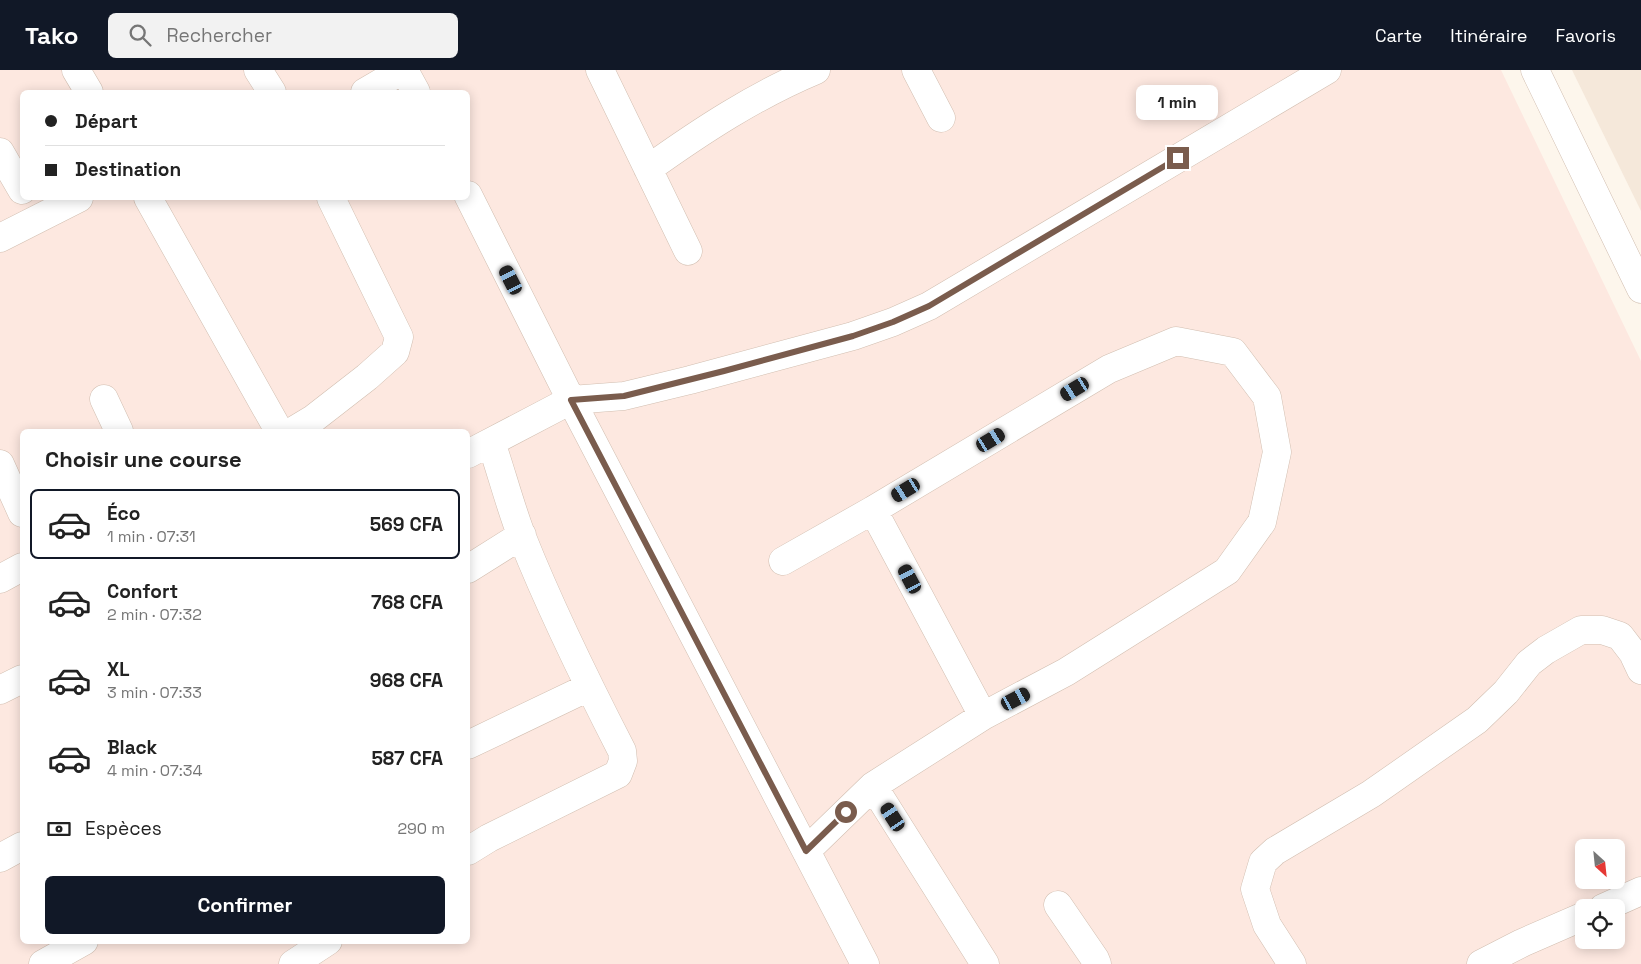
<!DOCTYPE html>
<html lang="fr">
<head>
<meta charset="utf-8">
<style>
  :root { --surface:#fff; --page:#f2f2f2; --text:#222; --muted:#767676; --line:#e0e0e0; --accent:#111827 }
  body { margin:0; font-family:"Space Grotesk",sans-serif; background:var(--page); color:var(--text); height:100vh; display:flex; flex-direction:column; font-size:19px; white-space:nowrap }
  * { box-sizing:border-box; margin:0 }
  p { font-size:16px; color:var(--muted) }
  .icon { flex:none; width:28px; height:28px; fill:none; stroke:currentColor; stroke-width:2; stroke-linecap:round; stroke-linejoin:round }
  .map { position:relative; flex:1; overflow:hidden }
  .sheet { position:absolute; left:20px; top:359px; width:450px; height:515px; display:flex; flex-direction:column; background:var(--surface); border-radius:8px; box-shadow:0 2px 12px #0003 }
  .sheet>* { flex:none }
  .hud { position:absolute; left:20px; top:20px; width:450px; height:110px; border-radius:8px; box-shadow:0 2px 12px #0003; display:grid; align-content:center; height:110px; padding:0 25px; background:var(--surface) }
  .needle { width:32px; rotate:153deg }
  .buttons { position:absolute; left:1575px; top:769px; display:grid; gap:10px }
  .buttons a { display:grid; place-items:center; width:50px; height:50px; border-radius:8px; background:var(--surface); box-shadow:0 2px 12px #0003; font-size:25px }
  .end { position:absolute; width:22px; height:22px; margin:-11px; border:6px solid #7a5c4d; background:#fff; box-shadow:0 0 0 2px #fff }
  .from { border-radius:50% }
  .bubble { position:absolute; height:35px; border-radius:8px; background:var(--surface); box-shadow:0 2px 12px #0003; font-size:16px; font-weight:800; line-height:35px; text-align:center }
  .car { position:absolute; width:15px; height:30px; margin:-15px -8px; border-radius:6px; box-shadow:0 0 4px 1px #0007; background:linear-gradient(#222 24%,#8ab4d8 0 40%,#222 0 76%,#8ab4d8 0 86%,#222 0) }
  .hud b { display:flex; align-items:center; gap:18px; height:48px; font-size:19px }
  .hud b+b { border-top:1px solid var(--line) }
  .hud i { width:12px; height:12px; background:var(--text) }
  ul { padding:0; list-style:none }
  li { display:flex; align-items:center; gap:15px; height:70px; margin:0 10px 8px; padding:0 15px; border:2px solid transparent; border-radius:8px }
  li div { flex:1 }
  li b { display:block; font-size:19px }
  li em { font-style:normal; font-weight:800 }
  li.on { border-color:var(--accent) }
  li>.icon { width:45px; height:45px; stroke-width:1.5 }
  h2 { padding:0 25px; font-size:22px; line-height:60px }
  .pay { display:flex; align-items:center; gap:12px; height:55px; padding:0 25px; font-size:19px }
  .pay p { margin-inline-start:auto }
  .cta { display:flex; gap:10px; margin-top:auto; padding:10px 25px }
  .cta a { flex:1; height:58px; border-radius:8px; background:var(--accent); color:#fff; font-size:20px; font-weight:800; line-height:58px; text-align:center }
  header { display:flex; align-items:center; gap:30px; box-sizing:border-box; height:70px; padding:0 25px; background:var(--accent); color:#fff }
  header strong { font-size:24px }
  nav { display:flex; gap:28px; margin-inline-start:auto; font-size:18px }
  .search { width:350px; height:45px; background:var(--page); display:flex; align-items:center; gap:12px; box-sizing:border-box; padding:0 18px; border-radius:8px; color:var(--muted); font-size:19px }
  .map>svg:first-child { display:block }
  .residential { fill:#f5e8da }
  .commercial { fill:#fde8e0; fill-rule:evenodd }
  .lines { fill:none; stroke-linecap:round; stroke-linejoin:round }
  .minor-casing { stroke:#d1beb0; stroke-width:29 }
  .minor { stroke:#fff; stroke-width:28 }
  .route { stroke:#7a5c4d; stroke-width:6 }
</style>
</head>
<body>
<header>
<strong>Tako</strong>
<div class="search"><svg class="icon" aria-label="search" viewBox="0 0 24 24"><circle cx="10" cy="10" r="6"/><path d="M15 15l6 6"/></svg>Rechercher</div>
<nav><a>Carte</a><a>Itinéraire</a><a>Favoris</a></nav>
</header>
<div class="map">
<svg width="1641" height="894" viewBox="0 0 1641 894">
  <rect width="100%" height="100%" fill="#fdf6ec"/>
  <path class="residential" d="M1572 0H1641V141Z"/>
  <path class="commercial" d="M0 0H1501L1641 291V894H0ZM22 22H468V128H22ZM22 361H468V871H22ZM1584 778H1616V810H1584ZM1584 838H1616V870H1584Z"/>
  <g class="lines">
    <g class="minor-casing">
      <path id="minor" d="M76 0 89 22
        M258 0 272 22
        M404 0 416 22
        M600 0 688 181
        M916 0 941 48
        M1535 0 1641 219
        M365 22 403 0
        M0 82 22 120
        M648 99C701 61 756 25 816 0
        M468 125 571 330 865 894
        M148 128 279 361
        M0 168 79 128
        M104 329 119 361
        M293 361 313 349 367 307 395 282 399 267 331 128
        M468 384 571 330 624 326 690 310 853 266 893 252 929 236 1327 0
        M0 394 22 443
        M873 440 983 646
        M783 491 873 440 1109 299 1176 271 1233 282 1267 327 1277 382 1262 452 1227 501 1066 602 983 646 873 716 806 781
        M468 499 522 465
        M0 509 22 497
        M0 620 22 609
        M468 675 589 617
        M873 716 985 894
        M468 781 489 768 618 704 623 691 622 681C586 611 551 540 522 467 510 436 502 404 491 372
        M0 788 22 776
        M1058 835 1095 889 1097 894
        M1603 838 1641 821
        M43 894 84 871
        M293 894 328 871
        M1292 894 1267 855 1255 819 1263 792 1275 781 1371 724 1477 650 1506 622 1529 593 1546 580 1581 560H1602L1620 566 1633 583 1641 600
        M1481 894 1522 873 1584 846"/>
    </g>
    <use href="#minor" class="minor"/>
  </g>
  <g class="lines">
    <path class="route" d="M846 742 806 781 571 330 624 326 724 301 853 266 893 252 929 236 1178 88"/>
  </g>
</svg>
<div class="buttons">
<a><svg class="needle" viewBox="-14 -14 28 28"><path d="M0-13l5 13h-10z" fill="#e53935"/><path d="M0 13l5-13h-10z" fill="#767676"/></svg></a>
<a><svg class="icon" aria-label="locate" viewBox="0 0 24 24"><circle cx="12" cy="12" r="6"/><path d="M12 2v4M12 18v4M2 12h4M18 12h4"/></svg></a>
</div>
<i class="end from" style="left:846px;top:742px"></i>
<i class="end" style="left:1178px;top:88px"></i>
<div class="bubble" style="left:1136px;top:15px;width:82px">1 min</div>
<i class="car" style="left:511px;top:210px;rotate:333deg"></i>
<i class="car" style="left:1075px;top:319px;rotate:239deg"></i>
<i class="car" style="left:991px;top:370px;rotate:59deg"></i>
<i class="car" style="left:906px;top:420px;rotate:239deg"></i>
<i class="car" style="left:910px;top:509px;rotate:332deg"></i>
<i class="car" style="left:1016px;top:629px;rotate:62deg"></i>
<i class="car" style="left:893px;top:747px;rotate:327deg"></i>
<div class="hud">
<b><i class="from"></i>Départ</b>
<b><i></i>Destination</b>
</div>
<section class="sheet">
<h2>Choisir une course</h2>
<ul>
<li class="on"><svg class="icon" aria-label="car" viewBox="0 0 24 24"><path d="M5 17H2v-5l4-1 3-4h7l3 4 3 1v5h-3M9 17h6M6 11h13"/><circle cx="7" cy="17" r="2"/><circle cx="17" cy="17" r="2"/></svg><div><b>Éco</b><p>1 min · 07:31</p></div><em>569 CFA</em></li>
<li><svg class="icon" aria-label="car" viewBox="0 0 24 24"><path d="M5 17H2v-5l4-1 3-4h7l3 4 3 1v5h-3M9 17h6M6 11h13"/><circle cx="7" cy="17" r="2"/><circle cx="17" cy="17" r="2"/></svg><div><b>Confort</b><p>2 min · 07:32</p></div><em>768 CFA</em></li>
<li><svg class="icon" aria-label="car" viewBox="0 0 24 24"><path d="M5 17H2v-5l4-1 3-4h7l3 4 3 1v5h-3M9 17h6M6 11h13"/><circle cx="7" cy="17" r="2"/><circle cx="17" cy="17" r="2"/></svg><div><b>XL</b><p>3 min · 07:33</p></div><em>968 CFA</em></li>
<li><svg class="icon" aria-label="car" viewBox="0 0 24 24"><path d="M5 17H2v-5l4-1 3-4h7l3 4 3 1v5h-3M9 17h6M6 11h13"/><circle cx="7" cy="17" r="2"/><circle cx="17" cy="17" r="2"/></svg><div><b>Black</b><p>4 min · 07:34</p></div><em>587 CFA</em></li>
</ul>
<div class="pay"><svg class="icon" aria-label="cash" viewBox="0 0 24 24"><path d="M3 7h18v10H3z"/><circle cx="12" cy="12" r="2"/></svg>Espèces<p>290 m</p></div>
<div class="cta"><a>Confirmer</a></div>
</section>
</div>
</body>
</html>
